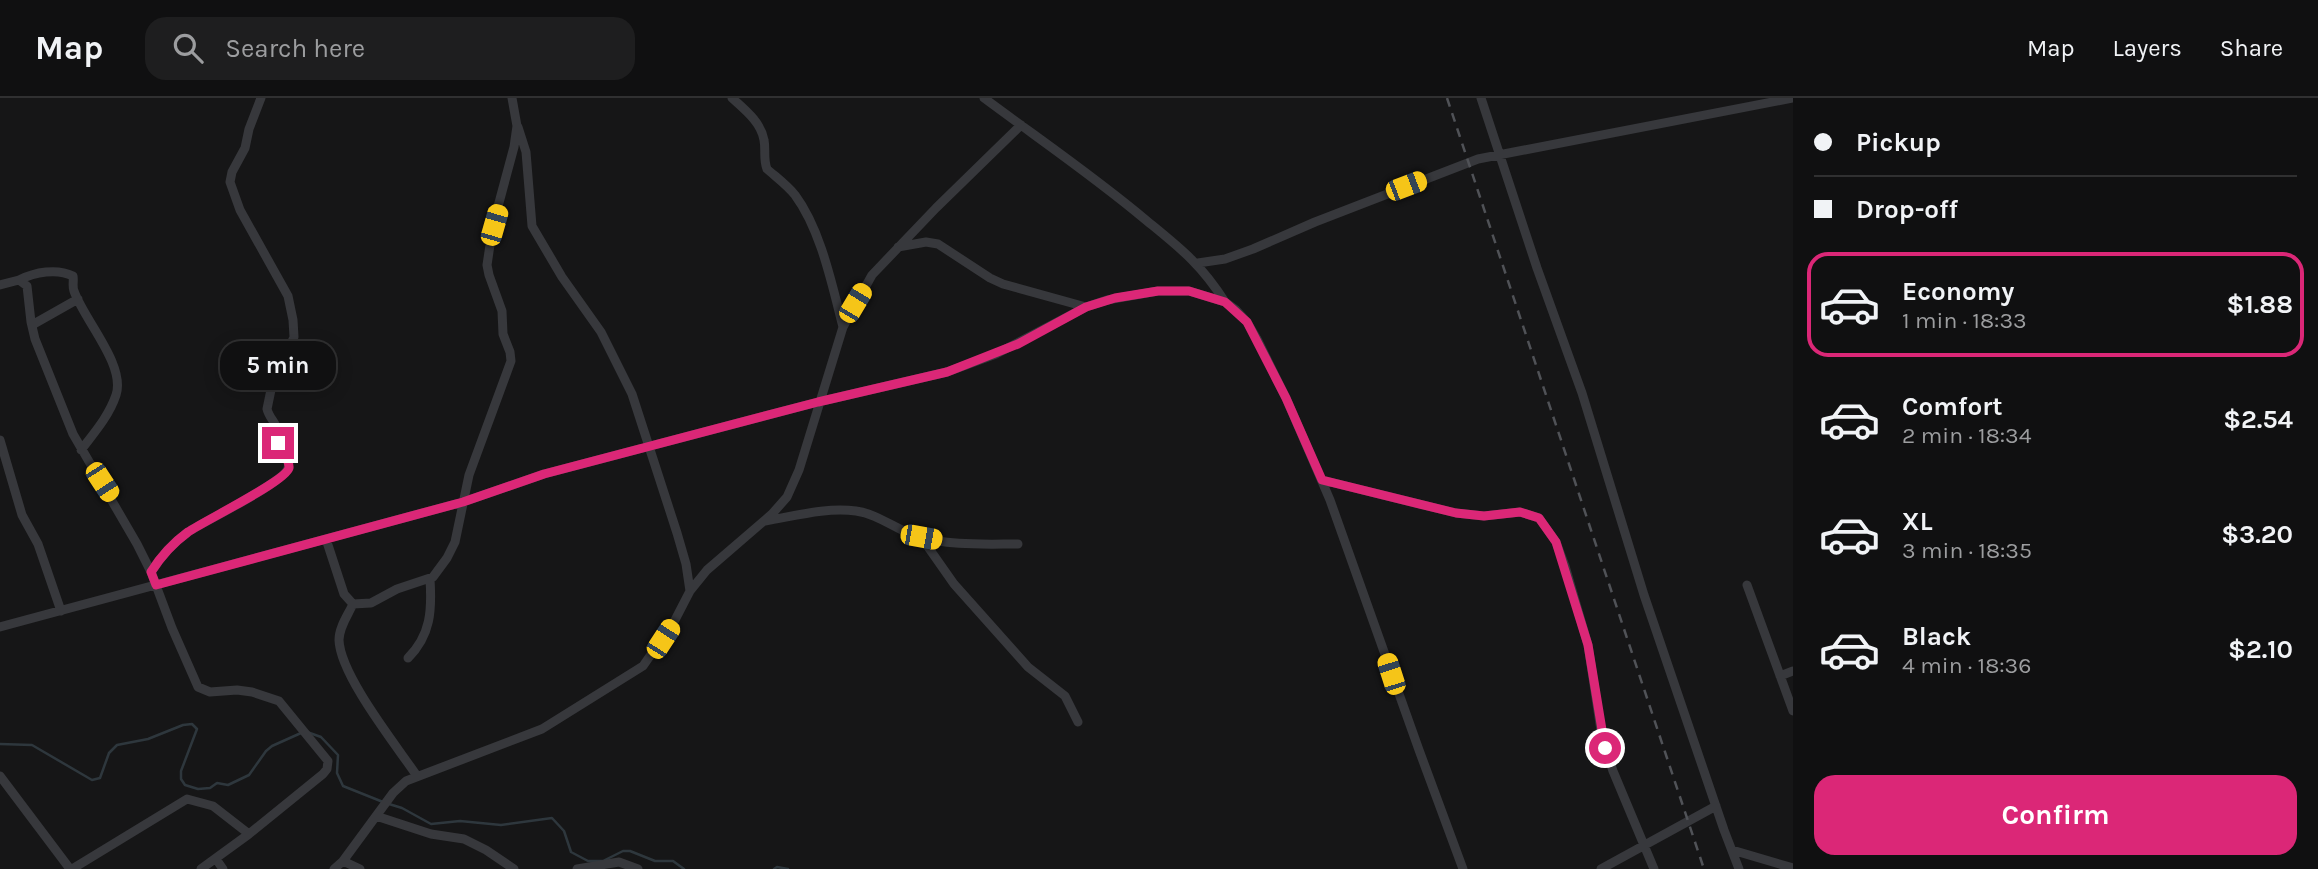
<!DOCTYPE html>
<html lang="en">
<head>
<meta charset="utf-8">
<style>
  :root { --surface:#101011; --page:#1e1e1f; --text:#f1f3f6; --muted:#9c9d9f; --line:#303031; --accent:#db2777 }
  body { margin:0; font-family:Karla,sans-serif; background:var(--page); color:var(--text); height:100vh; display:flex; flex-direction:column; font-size:26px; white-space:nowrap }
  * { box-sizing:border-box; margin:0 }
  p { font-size:23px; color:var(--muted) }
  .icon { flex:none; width:38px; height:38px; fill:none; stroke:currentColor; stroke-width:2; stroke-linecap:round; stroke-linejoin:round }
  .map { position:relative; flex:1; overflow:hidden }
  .side { display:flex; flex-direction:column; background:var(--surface); width:525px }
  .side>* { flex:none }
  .banner { display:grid; align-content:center; height:154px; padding:0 21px; background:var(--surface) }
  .end { position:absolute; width:32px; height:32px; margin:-16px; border:9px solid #db2777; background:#fff; box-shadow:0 0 0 4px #fff }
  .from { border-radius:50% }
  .bubble { position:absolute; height:49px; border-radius:21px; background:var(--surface); box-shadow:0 4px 18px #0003,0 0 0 2px var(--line); font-size:23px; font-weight:700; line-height:49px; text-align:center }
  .car { position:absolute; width:21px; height:42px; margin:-21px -10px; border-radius:9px; box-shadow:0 0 5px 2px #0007; background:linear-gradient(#f5c518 24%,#345 0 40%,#f5c518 0 76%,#345 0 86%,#f5c518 0) }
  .banner b { display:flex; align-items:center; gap:24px; height:66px; font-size:26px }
  .banner b+b { border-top:2px solid var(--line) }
  .banner i { width:18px; height:18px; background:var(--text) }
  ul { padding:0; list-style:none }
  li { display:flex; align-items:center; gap:21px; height:105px; margin:0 14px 10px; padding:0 7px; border:4px solid transparent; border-radius:21px }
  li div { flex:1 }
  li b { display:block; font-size:26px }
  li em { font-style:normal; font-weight:700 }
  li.selected { border-color:var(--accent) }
  li>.icon { width:63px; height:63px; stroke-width:1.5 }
  .action { display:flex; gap:14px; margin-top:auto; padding:14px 21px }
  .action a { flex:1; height:80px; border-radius:21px; background:var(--accent); color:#fff; font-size:28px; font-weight:700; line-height:80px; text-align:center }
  header { display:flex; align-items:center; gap:42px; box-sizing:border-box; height:98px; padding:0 35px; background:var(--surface); border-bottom:2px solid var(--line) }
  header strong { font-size:33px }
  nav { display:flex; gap:38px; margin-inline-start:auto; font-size:24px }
  .search { width:490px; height:63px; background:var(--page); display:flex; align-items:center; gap:18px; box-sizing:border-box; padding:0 24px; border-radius:21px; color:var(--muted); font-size:26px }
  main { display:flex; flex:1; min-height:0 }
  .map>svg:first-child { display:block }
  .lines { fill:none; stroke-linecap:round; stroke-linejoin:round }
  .stream { stroke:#2e373d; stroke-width:2.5 }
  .street { stroke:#37383c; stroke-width:9 }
  .rail { stroke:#505257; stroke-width:2.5; stroke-dasharray:9 7; stroke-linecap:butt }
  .route { stroke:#db2777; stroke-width:9 }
</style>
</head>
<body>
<header>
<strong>Map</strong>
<div class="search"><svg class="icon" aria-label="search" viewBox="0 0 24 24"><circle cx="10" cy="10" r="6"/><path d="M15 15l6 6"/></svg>Search here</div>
<nav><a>Map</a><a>Layers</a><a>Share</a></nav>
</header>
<main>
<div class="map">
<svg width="1793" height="771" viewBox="0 0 1793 771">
  <rect width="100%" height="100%" fill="#161617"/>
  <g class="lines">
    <path class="stream" d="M307 634 321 639 338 657 337 675 343 688 383 704
      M0 646 32 647 92 682 100 680 109 655 117 647 148 641 183 627 192 626 197 631 181 673V681L185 687 198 691 210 690 217 685 228 687 249 677 266 653 272 648 301 635
      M389 706 402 710 431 726 460 723 501 727 552 720 564 733 571 754 588 763H603L623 753H630L655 763H673L684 771
      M774 771 777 769 788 771"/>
    <path class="street" d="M732 0C744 11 761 24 764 42 766 52 763 61 767 71 776 79 787 87 795 97 821 132 832 187 843 229
      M984 0C1039 41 1095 79 1147 123 1180 150 1201 166 1225 204
      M1481 0 1537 170 1582 295 1644 497 1724 732 1739 771
      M518 29 526 54 532 128 562 179 601 234 632 296 677 435 686 466 690 493
      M898 149 926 144 938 146 990 180 1003 186 1086 209
      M1198 165 1225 161 1253 151 1315 124 1478 61 1793 0
      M19 182C35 174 57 170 73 178 74 183 72 188 74 193 84 222 126 267 116 297 109 318 94 335 81 352
      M0 187 19 182 27 188 31 224 35 241 73 336 137 446 151 474 172 530 198 589 210 594 237 592 252 594 279 603 328 663 327 671 323 676 249 736 201 771
      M32 227 78 201
      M0 342 22 417 38 446 61 513
      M1322 382 1456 415 1484 418 1520 414 1539 420 1556 444 1565 468 1588 547 1602 639 1613 673 1654 771
      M765 423C795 418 826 409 856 413 878 416 895 431 916 438 948 448 984 446 1018 446
      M921 439 954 486 1028 569 1065 598 1078 624
      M326 441 344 496 353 506 371 505 397 491 433 479 447 460 455 444 469 377 511 263 510 254 503 236 502 213 489 177 487 167 493 127 514 49 517 28 512 0
      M151 474C161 458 173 445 188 434 205 423 285 384 288 370 291 361 280 354 278 346 277 340 280 336 277 330 274 323 269 319 267 311L272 287 294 239 293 222 288 198 240 112 230 84 232 74 245 50 249 31 261 0
      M1747 487 1793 613
      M353 506C348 517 339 529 339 542 340 577 396 647 417 678
      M0 529 463 404 544 376 818 304 947 274 996 256 1086 209 1107 202 1158 193H1189L1225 204 1236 212 1247 224 1257 241 1286 300 1330 402 1419 652 1463 771
      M408 560C431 537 432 512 430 481
      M1780 578 1793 573
      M0 678 70 771
      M376 718 431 736 464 741 486 752 514 771
      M1732 752 1793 770
      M216 761 223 771
      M343 763 393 695 406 683 542 631 643 568 675 522 690 493 707 472 772 416 787 399 799 372 843 229 872 177 936 110 1021 27
      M72 771 187 701 213 708 249 736
      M334 771 343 763 360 771
      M577 771 619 764 638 771
      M1601 771 1716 708"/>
    <path class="rail" d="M1447 0 1704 771"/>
  </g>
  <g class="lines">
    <path class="route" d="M278 345C281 351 290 362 289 370 286 383 204 423 188 434 173 445 161 458 151 474L156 487 463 404 544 376 818 304 947 274 1018 246 1086 209 1115 200 1158 193H1189L1225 204 1247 224 1286 300 1322 382 1456 415 1484 418 1520 414 1539 420 1556 444 1588 547 1605 650"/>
  </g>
</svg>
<i class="end from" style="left:1605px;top:650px"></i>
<i class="end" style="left:278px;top:345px"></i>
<div class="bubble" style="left:220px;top:243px;width:116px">5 min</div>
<i class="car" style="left:1406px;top:88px;rotate:69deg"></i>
<i class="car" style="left:494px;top:127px;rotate:16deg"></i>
<i class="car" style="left:855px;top:205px;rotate:31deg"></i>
<i class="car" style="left:102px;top:384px;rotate:147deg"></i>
<i class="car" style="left:921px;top:439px;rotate:100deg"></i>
<i class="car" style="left:663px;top:541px;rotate:33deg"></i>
<i class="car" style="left:1391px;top:576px;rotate:342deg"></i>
</div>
<section class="side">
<div class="banner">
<b><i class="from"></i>Pickup</b>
<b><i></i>Drop-off</b>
</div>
<ul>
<li class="selected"><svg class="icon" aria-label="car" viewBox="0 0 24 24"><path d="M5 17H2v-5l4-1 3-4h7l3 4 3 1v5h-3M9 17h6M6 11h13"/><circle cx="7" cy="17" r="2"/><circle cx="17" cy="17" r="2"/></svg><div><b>Economy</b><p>1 min · 18:33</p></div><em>$1.88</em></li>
<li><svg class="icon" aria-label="car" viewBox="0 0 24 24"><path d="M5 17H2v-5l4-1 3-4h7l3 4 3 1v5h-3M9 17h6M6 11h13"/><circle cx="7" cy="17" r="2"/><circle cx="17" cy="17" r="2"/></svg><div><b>Comfort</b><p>2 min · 18:34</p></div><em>$2.54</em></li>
<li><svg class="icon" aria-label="car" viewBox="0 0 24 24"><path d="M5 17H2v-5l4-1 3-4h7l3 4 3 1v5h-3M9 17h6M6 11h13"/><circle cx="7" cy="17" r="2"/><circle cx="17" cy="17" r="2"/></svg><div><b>XL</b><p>3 min · 18:35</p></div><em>$3.20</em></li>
<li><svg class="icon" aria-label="car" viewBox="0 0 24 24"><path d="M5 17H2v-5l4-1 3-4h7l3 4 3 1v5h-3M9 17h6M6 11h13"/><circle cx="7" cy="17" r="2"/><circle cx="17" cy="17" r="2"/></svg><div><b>Black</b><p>4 min · 18:36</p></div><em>$2.10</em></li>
</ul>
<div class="action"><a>Confirm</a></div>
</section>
</main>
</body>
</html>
